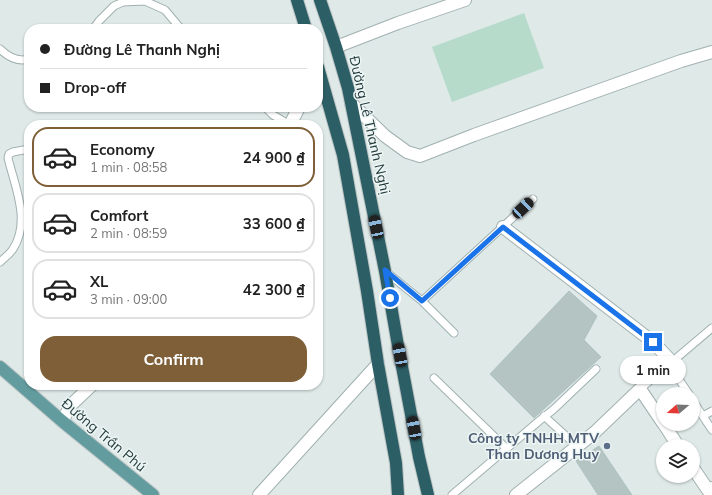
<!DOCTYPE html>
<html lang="en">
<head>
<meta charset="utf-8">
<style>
  :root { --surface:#fff; --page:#f2f2f2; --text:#222; --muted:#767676; --line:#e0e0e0; --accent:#7f5f38 }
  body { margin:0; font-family:Mulish,sans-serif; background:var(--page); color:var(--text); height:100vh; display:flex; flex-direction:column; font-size:15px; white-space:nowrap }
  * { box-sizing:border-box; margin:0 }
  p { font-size:13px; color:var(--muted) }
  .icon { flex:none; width:22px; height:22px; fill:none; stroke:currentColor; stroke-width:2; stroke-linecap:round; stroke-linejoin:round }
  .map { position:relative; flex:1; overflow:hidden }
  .details { position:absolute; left:24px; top:120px; width:299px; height:270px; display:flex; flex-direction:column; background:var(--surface); border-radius:16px; box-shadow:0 1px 3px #0004 }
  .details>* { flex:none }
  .guide { position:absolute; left:24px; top:24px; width:299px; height:88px; border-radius:16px; box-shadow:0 1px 3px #0004; display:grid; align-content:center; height:88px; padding:0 16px; background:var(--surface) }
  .needle { width:26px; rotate:251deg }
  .fabs { position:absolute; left:656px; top:387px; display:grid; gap:8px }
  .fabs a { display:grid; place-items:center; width:44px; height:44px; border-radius:50%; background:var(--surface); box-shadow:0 1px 3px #0004; font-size:20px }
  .end { position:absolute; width:18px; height:18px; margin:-9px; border:5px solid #1a73e8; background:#fff; box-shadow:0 0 0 2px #fff }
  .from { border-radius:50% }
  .bubble { position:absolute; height:28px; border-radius:14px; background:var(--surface); box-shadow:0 1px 3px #0004; font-size:13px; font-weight:700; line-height:28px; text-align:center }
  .car { position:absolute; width:12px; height:24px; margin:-12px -6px; border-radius:5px; box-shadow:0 0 3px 1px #0007; background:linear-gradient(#222 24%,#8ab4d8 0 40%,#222 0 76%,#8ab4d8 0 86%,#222 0) }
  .guide b { display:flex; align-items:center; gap:14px; height:38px; font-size:15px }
  .guide b+b { border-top:1px solid var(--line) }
  .guide i { width:10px; height:10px; background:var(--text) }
  ul { padding:7px 0 0; list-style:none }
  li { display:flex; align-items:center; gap:12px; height:60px; margin:0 8px 6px; padding:0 8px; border:2px solid var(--line); border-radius:16px }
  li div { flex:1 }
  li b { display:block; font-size:15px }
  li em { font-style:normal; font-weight:700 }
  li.on { border-color:var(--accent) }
  li>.icon { width:36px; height:36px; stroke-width:1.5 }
  .action { display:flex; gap:8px; margin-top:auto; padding:8px 16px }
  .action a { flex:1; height:46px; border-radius:16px; background:var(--accent); color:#fff; font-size:16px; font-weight:700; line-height:46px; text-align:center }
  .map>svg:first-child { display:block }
  .green { fill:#b6dbcb }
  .building { fill:#b3c4c2; stroke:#b0c3c1 }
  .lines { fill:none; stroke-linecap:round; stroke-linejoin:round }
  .lane-casing { stroke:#a1b0b0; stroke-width:9 }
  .street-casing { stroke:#a1b0b0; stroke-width:14 }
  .primary-casing { stroke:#bcc3c4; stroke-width:14 }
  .highway-casing { stroke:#bcc3c4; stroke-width:14 }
  .lane { stroke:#fff; stroke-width:7 }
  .street { stroke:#fff; stroke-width:12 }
  .primary { stroke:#629c9f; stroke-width:12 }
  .highway { stroke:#2c5f65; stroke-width:12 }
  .route { stroke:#1a73e8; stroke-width:5 }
  .service-dot { fill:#5c6f8a; stroke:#eef6f5; stroke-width:1.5 }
  .labels { text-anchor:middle; stroke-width:3; stroke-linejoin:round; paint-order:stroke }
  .street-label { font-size:14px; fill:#1f3839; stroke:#eef6f5 }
  .service-label { font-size:14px; font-weight:bold; fill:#4e5e75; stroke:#eef6f5; text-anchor:end }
</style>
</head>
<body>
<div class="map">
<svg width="712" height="495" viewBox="0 0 712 495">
  <rect width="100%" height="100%" fill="#dee9e8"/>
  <path class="green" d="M524 13 544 68 452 102 432 47Z"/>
  <path class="building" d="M569 291 597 316 584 340 601 357 534 418 490 374Z
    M599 446 632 495H598L576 461Z"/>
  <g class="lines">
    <g class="lane-casing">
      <path id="lane" d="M93 29 99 21 114 6 123 2 145 1 165 10 181 29
        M0 49C8 57 18 62 29 59
        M265 107 273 115 290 125
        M0 262C4 258 10 254 13 249 31 221 15 187 8 158L9 154 13 152 29 149
        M385 271 422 301 454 333
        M422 301 533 199
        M434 378 506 448
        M680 381 689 394
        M640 389 712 328
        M693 401 712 430
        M544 416 577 446
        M703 416 712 411
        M452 495 539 421 554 409 596 369"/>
    </g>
    <g class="street-casing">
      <path id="street" d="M336 47 398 23 465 0
        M351 103 385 136 407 152 420 156 474 135 681 61 712 52
        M290 125 299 107
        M503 227 653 342 672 362
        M62 421 72 404 92 385
        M664 424 678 446
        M693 468 708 490 712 488
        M259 495 378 364
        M516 495 594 433 640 389 663 423"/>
    </g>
    <g class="primary-casing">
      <path id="primary" d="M0 367 62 421 153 495"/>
    </g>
    <g class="highway-casing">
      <path id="highway" d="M297 0 306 29
        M320 0 336 47 348 88 385 271 397 340 419 457 428 495
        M318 67 343 155 367 291 378 364 396 463 398 495"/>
    </g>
    <use href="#lane" class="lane"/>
    <use href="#street" class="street"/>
    <use href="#primary" class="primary"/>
    <use href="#highway" class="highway"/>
  </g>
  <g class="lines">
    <path class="route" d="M390 298 385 270 422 301 503 227 653 342"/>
  </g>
  <circle class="service-dot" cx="607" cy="446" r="4"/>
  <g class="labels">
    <g class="street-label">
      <text transform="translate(370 125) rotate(77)" y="5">Đường Lê Thanh Nghị</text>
      <text transform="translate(104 435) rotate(40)" y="5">Đường Trần Phú</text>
    </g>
    <g class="service-label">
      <text x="599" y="443">Công ty TNHH MTV<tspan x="599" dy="16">Than Dương Huy</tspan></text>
    </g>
  </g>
</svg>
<div class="fabs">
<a><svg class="needle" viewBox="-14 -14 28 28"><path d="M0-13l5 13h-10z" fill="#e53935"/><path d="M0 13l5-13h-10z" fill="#767676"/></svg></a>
<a><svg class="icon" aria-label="layers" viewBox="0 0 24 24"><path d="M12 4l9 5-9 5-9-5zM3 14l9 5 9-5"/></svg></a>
</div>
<i class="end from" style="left:390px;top:298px"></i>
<i class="end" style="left:653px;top:342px"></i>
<div class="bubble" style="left:620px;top:356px;width:66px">1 min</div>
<i class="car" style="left:523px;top:208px;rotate:47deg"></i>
<i class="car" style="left:376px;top:227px;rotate:348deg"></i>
<i class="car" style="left:400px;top:355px;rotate:349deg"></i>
<i class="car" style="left:414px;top:428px;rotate:349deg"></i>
<div class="guide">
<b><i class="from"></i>Đường Lê Thanh Nghị</b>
<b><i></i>Drop-off</b>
</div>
<section class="details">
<ul>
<li class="on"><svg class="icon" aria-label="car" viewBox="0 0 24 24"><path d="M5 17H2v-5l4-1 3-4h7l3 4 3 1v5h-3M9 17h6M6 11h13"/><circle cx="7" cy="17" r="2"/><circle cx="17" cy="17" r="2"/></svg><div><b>Economy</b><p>1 min · 08:58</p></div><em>24 900 ₫</em></li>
<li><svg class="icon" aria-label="car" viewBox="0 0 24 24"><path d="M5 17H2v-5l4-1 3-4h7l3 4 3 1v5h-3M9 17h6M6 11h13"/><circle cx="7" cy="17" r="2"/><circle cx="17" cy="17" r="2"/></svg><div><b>Comfort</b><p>2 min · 08:59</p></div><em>33 600 ₫</em></li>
<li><svg class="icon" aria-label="car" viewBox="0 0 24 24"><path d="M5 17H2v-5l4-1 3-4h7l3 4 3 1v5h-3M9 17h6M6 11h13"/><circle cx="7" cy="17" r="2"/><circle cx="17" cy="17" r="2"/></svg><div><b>XL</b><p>3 min · 09:00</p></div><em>42 300 ₫</em></li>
</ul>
<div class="action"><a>Confirm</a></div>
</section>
</div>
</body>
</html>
